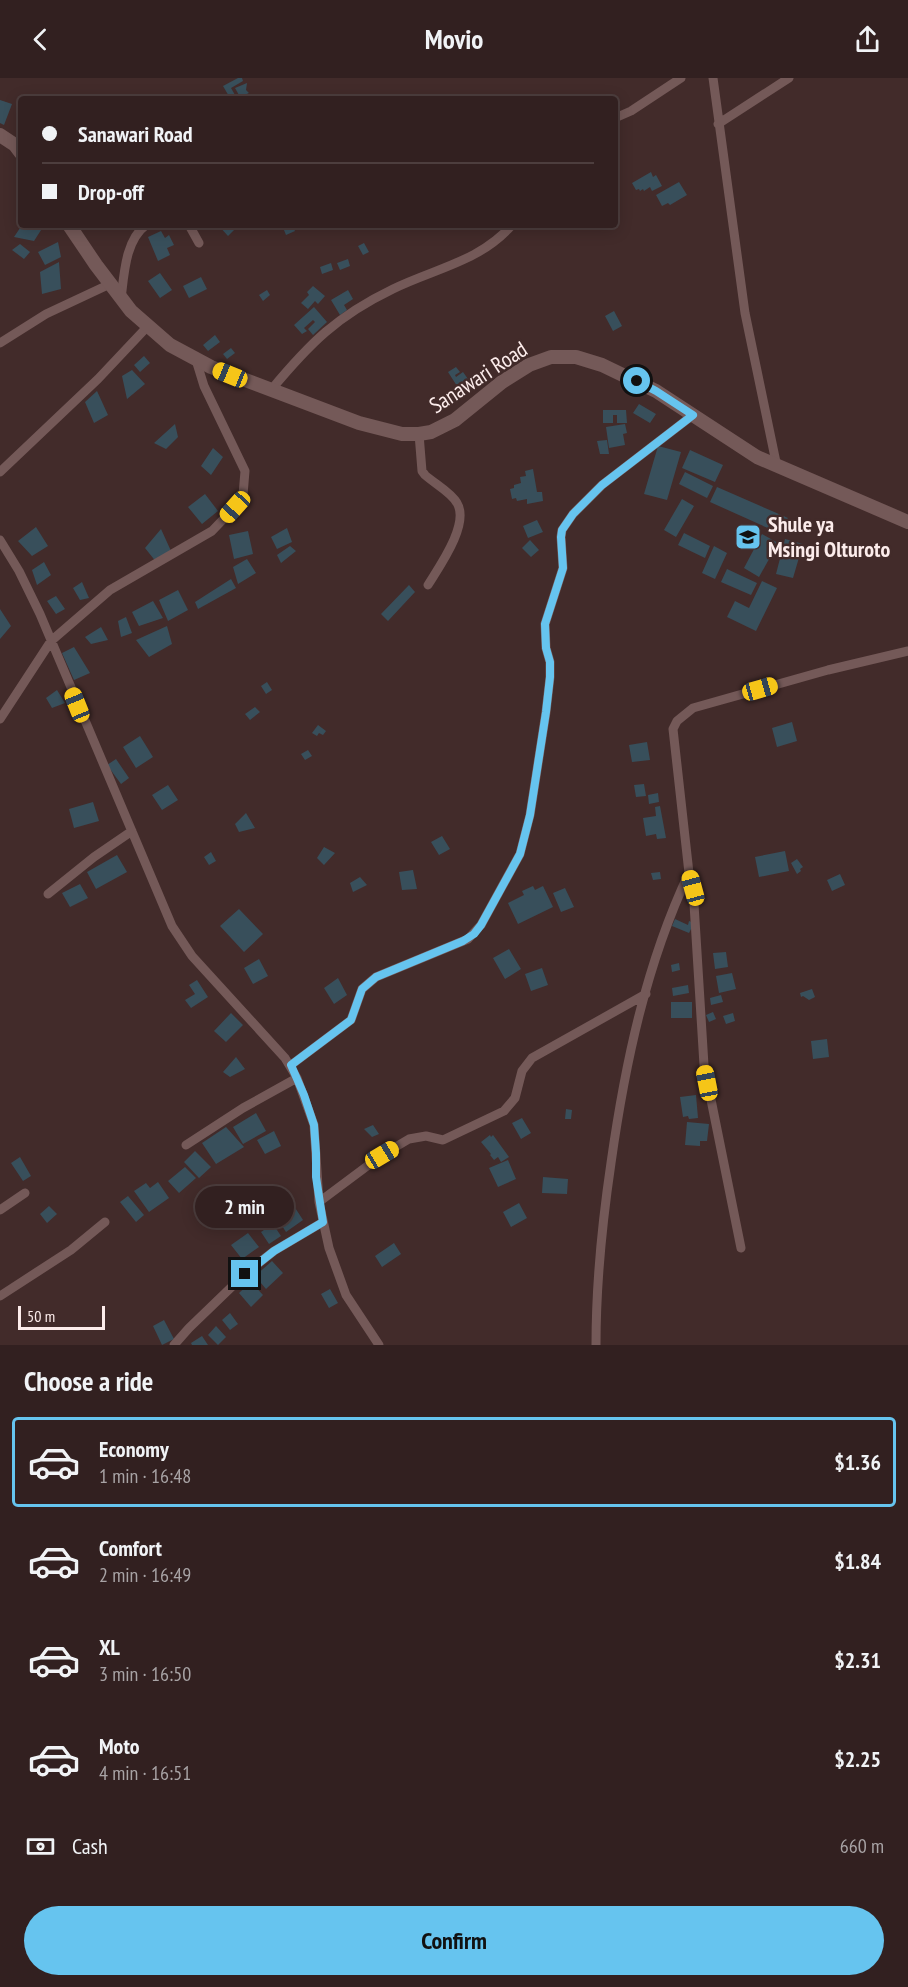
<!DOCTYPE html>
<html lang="en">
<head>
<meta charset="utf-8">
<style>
  :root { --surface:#322020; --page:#3a2829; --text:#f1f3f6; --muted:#a8a3a5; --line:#4d3e3e; --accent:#66c4ef }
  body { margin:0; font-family:"PT Sans Narrow",sans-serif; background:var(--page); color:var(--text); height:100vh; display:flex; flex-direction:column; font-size:22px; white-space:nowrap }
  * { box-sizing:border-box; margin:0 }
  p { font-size:20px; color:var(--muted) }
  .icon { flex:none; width:33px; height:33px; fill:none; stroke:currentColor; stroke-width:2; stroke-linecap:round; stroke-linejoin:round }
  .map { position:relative; height:1267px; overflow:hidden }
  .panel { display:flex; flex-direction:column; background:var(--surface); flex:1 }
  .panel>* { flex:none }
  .guide { position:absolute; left:18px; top:18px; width:600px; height:132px; border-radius:6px; box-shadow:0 3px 15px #0003,0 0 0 2px var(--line); display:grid; align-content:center; height:132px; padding:0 24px; background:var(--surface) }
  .scale { position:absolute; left:18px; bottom:15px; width:87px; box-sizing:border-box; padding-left:6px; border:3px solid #fceceb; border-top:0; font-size:16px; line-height:21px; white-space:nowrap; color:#fceceb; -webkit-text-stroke:4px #422b2a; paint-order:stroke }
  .end { position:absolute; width:27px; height:27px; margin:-14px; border:8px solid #66c4ef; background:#111; box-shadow:0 0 0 3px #111 }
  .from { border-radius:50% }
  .bubble { position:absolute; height:42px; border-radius:21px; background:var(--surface); box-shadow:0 3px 15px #0003,0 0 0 2px var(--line); font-size:20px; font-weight:800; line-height:42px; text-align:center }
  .car { position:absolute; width:18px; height:36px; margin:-18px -9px; border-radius:8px; box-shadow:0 0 4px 2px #0007; background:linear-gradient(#f5c518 24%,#345 0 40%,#f5c518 0 76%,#345 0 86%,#f5c518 0) }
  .guide b { display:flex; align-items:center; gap:21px; height:57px; font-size:22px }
  .guide b+b { border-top:2px solid var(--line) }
  .guide i { width:15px; height:15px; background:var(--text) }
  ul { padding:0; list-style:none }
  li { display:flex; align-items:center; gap:18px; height:90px; margin:0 12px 9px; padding:0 12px; border:3px solid transparent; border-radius:6px }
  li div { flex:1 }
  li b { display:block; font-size:22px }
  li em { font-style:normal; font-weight:800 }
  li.active { border-color:var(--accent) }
  li>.icon { width:54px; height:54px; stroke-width:1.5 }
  h2 { padding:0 24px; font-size:27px; line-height:72px }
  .pay { display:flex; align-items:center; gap:15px; height:66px; padding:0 24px; font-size:22px }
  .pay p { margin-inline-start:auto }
  .primary-button { display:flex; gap:12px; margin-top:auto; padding:12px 24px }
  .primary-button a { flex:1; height:69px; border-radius:36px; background:var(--accent); color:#111; font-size:24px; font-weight:800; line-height:69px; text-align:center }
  header { display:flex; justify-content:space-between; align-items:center; height:78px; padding:0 24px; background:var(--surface); font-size:27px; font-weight:800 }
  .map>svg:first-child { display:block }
  .building { fill:#384f5b }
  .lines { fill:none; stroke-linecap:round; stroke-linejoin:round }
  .street { stroke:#745958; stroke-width:9 }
  .secondary { stroke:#745958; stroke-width:14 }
  .route { stroke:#66c4ef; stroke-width:8 }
  .labels { text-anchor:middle; stroke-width:5; stroke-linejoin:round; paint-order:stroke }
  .street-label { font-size:22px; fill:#fceceb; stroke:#422b2a }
  .poi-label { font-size:22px; font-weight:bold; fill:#fceceb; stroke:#422b2a; text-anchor:start }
</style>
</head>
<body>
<header><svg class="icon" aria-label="back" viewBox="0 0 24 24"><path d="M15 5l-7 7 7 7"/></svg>Movio<svg class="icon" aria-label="share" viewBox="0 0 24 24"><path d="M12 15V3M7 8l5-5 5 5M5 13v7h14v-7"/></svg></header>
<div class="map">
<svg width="908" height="1267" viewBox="0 0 908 1267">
  <rect width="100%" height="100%" fill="#422b2a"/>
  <path class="building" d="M238 0H242L243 3 231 10 235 17 230 20 223 8Z
    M247 5 246 12 249 15 240 19 235 10Z
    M0 22 12 26 4 47 0 45Z
    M651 94 653 99 656 97 662 108 652 113 650 109 644 113 643 111 640 113 639 111 636 112 632 105Z
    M679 104 687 117 670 127 668 125 662 128 656 117Z
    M22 147H41L43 149 34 163 14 159Z
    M218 147H239L228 158Z
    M282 147H292L295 153 286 157Z
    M161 153 165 160 169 157 174 167 167 170 170 177 158 183 148 159Z
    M58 164 61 179 45 187 38 174Z
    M364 165 369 174 363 177 358 168Z
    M20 166 30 174 24 181 12 172Z
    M348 181 350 188 340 192 337 185Z
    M59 184 61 211 42 216 40 194Z
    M331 185 333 192 322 196 320 189Z
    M160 195 172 212 160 220 148 203Z
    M201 199 207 211 189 220 183 208Z
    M313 208 325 218 318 226 315 223 308 231 301 225 309 217 307 214Z
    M267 212 270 217 263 223 259 217Z
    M348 212 353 221 344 227 347 232 340 237 331 222Z
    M314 229 327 244 313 257 308 251 315 244 313 242 304 250 307 253 302 256 294 247Z
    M614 233 622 248 613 253 605 238Z
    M215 257 220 264 208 273 203 267Z
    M231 270 235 275 227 281 223 276Z
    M144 278 150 285 140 294 134 287Z
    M456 289 460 294 455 297 456 299 463 294 468 301 457 308 448 294Z
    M132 292 145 306 127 321 122 298Z
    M97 313 108 337 94 345 85 324Z
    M639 326 656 336 650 345 633 335Z
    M603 332H626L627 345H617V337H613V345H603Z
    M175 346 178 359 166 371 154 365Z
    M625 346 627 355 623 356 625 367 609 370 606 349Z
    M607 362 609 376H600L597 363Z
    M658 368 681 374 667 422 644 416Z
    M213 370 223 379 211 397 201 388Z
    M690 372 723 387 715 404 682 390Z
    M533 391 537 414H542L543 423 527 426V421L517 423 516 420 512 421 510 411 514 410V407L521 405 520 399 526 398 525 393Z
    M685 394 713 408 707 420 679 406Z
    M717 409 788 440 781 456 710 424Z
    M205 416 218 433 202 446 188 429Z
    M682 421 694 428 676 459 664 452Z
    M537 442 543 454 528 460 523 448Z
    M36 449 48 468 32 478 18 463Z
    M287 450 292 464 277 471 271 459Z
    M161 451 171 473 157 485 145 470Z
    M248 453 253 476 234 481 229 457Z
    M684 455 710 468 705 480 678 467Z
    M762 456 778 465 759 499 744 490Z
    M785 461 803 466 793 500 776 496Z
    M530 462 539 472 531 479 522 470Z
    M290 468 296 473 281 485 277 477Z
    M714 468 727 475 715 501 702 495Z
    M247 481 256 495 238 506 233 489Z
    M44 484 51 497 37 507 32 492Z
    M727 491 757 505 751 517 721 504Z
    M231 501 236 510 198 531 195 524Z
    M762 503 777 510 756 553 727 539 735 523 749 530Z
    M82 504 89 520 80 522 73 510Z
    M409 507 415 514 388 543 381 536Z
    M178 512 188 532 168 543 159 522Z
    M56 518 65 531 56 536 47 523Z
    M153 523 163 540 139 548 132 534Z
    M0 531 11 548 0 561Z
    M126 539 132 555 121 559 118 543Z
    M167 548 172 566 149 579 136 562Z
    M101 549 108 562 91 566 85 559Z
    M74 569 90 595 74 602 62 575Z
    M267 604 272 612 266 616 261 608Z
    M57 612 65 625 52 630 46 620Z
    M255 629 260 634 250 642 245 636Z
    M792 644 797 663 777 669 772 650Z
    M318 647 326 653 323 657 319 655 317 658 312 655Z
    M140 658 153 679 136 690 123 669Z
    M647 664 650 682 632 684 629 667Z
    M308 672 312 678 305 682 301 676Z
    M116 681 129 700 121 706 107 687Z
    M644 706 646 718 636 719 634 707Z
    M168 707 178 722 162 732 152 717Z
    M658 715 659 724 649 726 648 717Z
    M93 724 99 743 74 750 69 731Z
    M660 728 666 760 657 761 656 756 646 758 643 740 656 738 655 729Z
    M246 735 255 750 239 754 235 746Z
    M442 758 450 771 439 777 431 764Z
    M324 769 335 775 324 787 317 780Z
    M785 773 789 793 759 799 755 779Z
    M211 774 216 783 209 787 204 779Z
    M117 777 127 794 96 811 87 794Z
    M797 781 803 789 800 791 801 793 797 796 791 785Z
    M413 792 417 811 402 812 399 794Z
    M660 794 661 801 653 802 651 795Z
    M840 796 845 807 832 813 827 802Z
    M360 799 367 807 353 814 350 805Z
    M80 806 88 820 70 829 62 815Z
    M533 808 535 812 543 808 553 829 518 846 508 825 524 817 522 813Z
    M565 810 574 829 561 834 553 815Z
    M239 831 263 856 244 874 220 848Z
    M675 841 688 847 689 843 694 845 689 855 672 848Z
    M509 871 521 891 505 901 493 880Z
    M726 874 728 889 715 891 713 875Z
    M259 881 268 898 253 906 244 890Z
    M679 885 680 892 672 894 671 887Z
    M542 890 548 907 531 913 525 896Z
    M732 895 736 911 719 915 716 898Z
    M338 900 347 917 334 926 324 910Z
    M197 902 208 919 191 930 185 922 195 916 189 907Z
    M688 907 689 915 673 918 672 910Z
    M812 911 815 919 809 922 803 918 801 919 800 915Z
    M721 917 723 924 711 927 710 920Z
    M671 924H692V940H671Z
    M713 934 716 941 709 944 706 937Z
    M231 935 243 947 226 964 214 953Z
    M733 935 735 943 726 946 723 938Z
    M827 961 829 979 813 981 811 963Z
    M236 979 245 991 230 999 223 994Z
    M696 1017 698 1040 689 1041 688 1038 683 1039 680 1019Z
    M566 1031 572 1032 571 1041H565Z
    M256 1035 266 1053 243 1066 233 1049Z
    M522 1040 531 1055 521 1061 512 1045Z
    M687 1044 709 1046 707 1063H700V1068L685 1067Z
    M373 1047 379 1056 372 1059 364 1051Z
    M226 1049 244 1069 216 1086 202 1065Z
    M274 1053 281 1068 265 1076 257 1062Z
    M490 1057 491 1059 493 1057 509 1079 501 1084 498 1079 494 1082 490 1077 491 1076 481 1064Z
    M195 1073 211 1089 199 1100 184 1084Z
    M20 1079 31 1098 23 1103 11 1085Z
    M508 1082 516 1101 498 1109 489 1090Z
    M185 1089 196 1100 179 1115 168 1103Z
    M543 1099 568 1101 567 1116 542 1115Z
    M158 1104 169 1120 149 1134 134 1113 146 1105 150 1110Z
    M128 1118 144 1137 136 1144 120 1124Z
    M292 1125 303 1142 286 1154 275 1137Z
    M519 1125 527 1140 511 1149 503 1134Z
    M49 1128 57 1136 47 1145 40 1136Z
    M273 1146 281 1158 269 1166 261 1154Z
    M248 1155 259 1169 242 1181 231 1167Z
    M394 1165 401 1176 382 1189 375 1178Z
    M272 1183 283 1195 266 1211 255 1198Z
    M251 1204 263 1217 251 1229 239 1215Z
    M330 1211 338 1225 329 1230 321 1216Z
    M230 1235 238 1246 230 1252 222 1242Z
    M164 1242 174 1261 162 1267 153 1248Z
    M216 1248 226 1259 218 1267 208 1257Z
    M202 1258 208 1267H192L191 1265Z"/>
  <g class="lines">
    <path class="street" d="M713 0 745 235 777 389
      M615 40 631 33 681 0
      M718 46 789 0
      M189 147 199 165
      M121 221C124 198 125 162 146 147
      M0 265 46 236 110 206
      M271 312C310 265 337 238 393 211 436 190 479 184 512 147
      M419 356 422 393 425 397C435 406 451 414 457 425 470 446 439 489 428 507
      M0 394 98 301 147 249
      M0 462 19 493 40 536 172 848 192 878 285 980 297 1000 314 1047 319 1124 329 1170 346 1217 379 1267
      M0 641 51 563 110 512 212 453 235 429 243 417 245 393 204 308 196 282
      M48 816 94 779 132 753
      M291 987 351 942 362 911 376 899 468 861 481 847 520 776 530 737 546 634 550 599V584L546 570 545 546 563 490 561 459 562 452 573 436 602 407 693 337
      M186 1067 243 1030 297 1000
      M319 1124 382 1077 409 1061 426 1058 443 1062 504 1033 515 1020 522 993 532 980 646 916
      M0 1132 25 1115
      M741 1170 704 987 693 810 689 795 673 651 677 643 693 630 828 592 908 573
      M0 1218 71 1172 105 1144
      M174 1267 189 1250 245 1196 274 1173 323 1144
      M596 1267C596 1206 602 1146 611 1085 625 986 646 886 689 795"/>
    <path class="secondary" d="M0 57 15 67 21 75
      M69 147 96 187 131 233 170 267 211 289 359 345 402 356H419L431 354 455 342 502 304 529 287 551 279H576L602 287 656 313 757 379 908 444"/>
  </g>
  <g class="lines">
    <path class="route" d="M245 1196 274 1173 323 1144 316 1099V1075L314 1047 304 1017 291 987 351 942 362 911 376 899 463 863 474 856 481 847 520 776 530 737 546 634 550 599V584L546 570 545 546 563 490 561 459 562 452 573 436 602 407 693 337 656 313 637 303"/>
  </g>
  <defs>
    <g id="school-square" transform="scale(1.35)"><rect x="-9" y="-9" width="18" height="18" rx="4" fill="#66c4ef" stroke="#422b2a"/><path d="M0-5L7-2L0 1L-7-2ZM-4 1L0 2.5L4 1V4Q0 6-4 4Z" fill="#111"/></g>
  </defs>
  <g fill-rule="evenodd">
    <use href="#school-square" x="748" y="459"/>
  </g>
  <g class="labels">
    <g class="street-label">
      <text transform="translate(478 299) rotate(-33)" y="8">Sanawari Road</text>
    </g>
    <g class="poi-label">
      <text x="768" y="454">Shule ya<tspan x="768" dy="25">Msingi Olturoto</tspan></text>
    </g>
  </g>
</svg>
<div class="scale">50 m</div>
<i class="end from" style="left:637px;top:303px"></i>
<i class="end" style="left:245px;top:1196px"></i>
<div class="bubble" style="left:195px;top:1108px;width:99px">2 min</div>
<i class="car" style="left:230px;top:297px;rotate:292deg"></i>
<i class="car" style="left:235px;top:429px;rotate:222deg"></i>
<i class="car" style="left:760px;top:611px;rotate:74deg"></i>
<i class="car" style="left:77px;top:627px;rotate:338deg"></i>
<i class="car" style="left:693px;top:810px;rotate:345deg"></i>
<i class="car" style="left:707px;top:1005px;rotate:349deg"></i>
<i class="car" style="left:382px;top:1077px;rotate:59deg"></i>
<div class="guide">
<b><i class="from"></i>Sanawari Road</b>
<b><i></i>Drop-off</b>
</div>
</div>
<section class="panel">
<h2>Choose a ride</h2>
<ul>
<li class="active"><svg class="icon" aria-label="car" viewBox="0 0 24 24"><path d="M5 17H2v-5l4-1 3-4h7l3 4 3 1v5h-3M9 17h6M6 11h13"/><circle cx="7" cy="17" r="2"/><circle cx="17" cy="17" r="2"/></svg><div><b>Economy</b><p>1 min · 16:48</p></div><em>$1.36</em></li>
<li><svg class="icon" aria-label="car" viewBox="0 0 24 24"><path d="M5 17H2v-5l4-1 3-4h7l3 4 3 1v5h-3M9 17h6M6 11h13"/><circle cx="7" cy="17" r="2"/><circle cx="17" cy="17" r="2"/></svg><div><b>Comfort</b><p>2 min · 16:49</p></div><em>$1.84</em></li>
<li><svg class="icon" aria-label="car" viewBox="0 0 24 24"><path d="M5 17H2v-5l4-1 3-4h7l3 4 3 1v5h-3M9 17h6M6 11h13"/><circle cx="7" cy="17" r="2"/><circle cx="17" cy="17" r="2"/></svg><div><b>XL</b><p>3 min · 16:50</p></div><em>$2.31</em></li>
<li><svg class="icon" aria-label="car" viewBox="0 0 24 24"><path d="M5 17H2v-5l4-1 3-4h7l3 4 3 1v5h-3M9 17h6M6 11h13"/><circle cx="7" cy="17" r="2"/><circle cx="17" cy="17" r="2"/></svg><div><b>Moto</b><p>4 min · 16:51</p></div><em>$2.25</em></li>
</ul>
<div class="pay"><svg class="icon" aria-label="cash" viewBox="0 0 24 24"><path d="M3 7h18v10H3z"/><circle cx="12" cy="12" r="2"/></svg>Cash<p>660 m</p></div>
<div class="primary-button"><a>Confirm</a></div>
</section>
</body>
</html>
